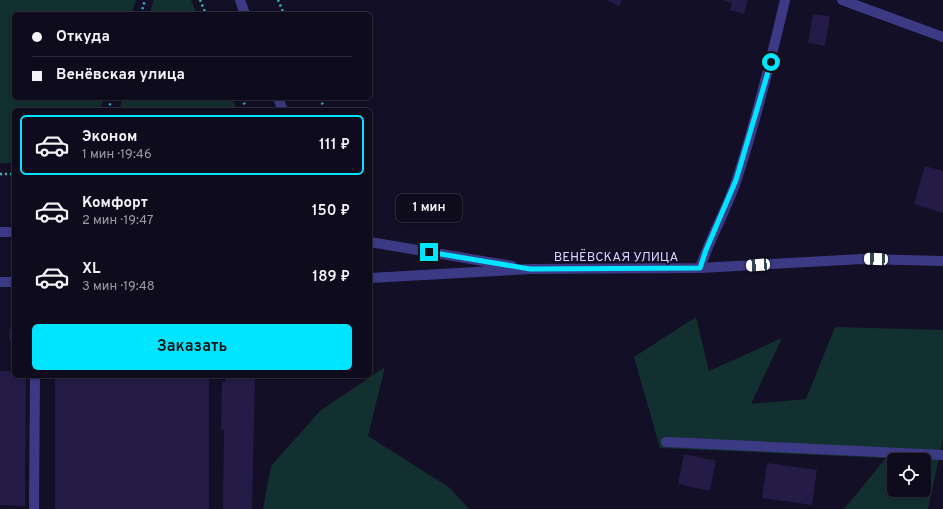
<!DOCTYPE html>
<html lang="ru">
<head>
<meta charset="utf-8">
<style>
  :root { --surface:#0e0b1c; --page:#171425; --text:#f1f3f6; --muted:#9b9ba3; --line:#2e2b3b; --accent:#00e5ff }
  body { margin:0; font-family:Overpass,sans-serif; background:var(--page); color:var(--text); height:100vh; display:flex; flex-direction:column; font-size:15px; white-space:nowrap }
  * { box-sizing:border-box; margin:0 }
  p { font-size:13px; color:var(--muted) }
  .icon { flex:none; width:22px; height:22px; fill:none; stroke:currentColor; stroke-width:2; stroke-linecap:round; stroke-linejoin:round }
  .map { position:relative; flex:1; overflow:hidden }
  .drawer { position:absolute; left:12px; top:108px; width:360px; height:270px; display:flex; flex-direction:column; background:var(--surface); border-radius:6px; box-shadow:0 2px 6px #0003,0 0 0 1px var(--line) }
  .drawer>* { flex:none }
  .banner { position:absolute; left:12px; top:12px; width:360px; height:88px; border-radius:6px; box-shadow:0 2px 6px #0003,0 0 0 1px var(--line); display:grid; align-content:center; height:88px; padding:0 20px; background:var(--surface) }
  .fabs { position:absolute; left:887px; top:453px; display:grid; gap:8px }
  .fabs a { display:grid; place-items:center; width:44px; height:44px; border-radius:6px; background:var(--surface); box-shadow:0 2px 6px #0003,0 0 0 1px var(--line); font-size:20px }
  .end { position:absolute; width:18px; height:18px; margin:-9px; border:5px solid #00e5ff; background:#111; box-shadow:0 0 0 2px #111 }
  .from { border-radius:50% }
  .bubble { position:absolute; height:28px; border-radius:6px; background:var(--surface); box-shadow:0 2px 6px #0003,0 0 0 1px var(--line); font-size:13px; font-weight:600; line-height:28px; text-align:center }
  .car { position:absolute; width:12px; height:24px; margin:-12px -6px; border-radius:5px; box-shadow:0 0 3px 1px #0007; background:linear-gradient(#fff 24%,#345 0 40%,#fff 0 76%,#345 0 86%,#fff 0) }
  .banner b { display:flex; align-items:center; gap:14px; height:38px; font-size:15px }
  .banner b+b { border-top:1px solid var(--line) }
  .banner i { width:10px; height:10px; background:var(--text) }
  ul { padding:7px 0 0; list-style:none }
  li { display:flex; align-items:center; gap:12px; height:60px; margin:0 8px 6px; padding:0 12px; border:2px solid transparent; border-radius:6px }
  li div { flex:1 }
  li b { display:block; font-size:15px }
  li em { font-style:normal; font-weight:600 }
  li.selected { border-color:var(--accent) }
  li>.icon { width:36px; height:36px; stroke-width:1.5 }
  .button { display:flex; gap:8px; margin-top:auto; padding:8px 20px }
  .button a { flex:1; height:46px; border-radius:6px; background:var(--accent); color:#111; font-size:16px; font-weight:600; line-height:46px; text-align:center }
  .map>svg:first-child { display:block }
  .green { fill:#12302f; fill-rule:evenodd }
  .building { fill:#241b47 }
  .lines { fill:none; stroke-linecap:round; stroke-linejoin:round }
  .path { stroke:#2fb8b0; stroke-width:2.5; stroke-dasharray:2 3; stroke-linecap:butt }
  .minor { stroke:#3d3a85; stroke-width:10 }
  .route { stroke:#00e5ff; stroke-width:5 }
  .labels { text-anchor:middle; stroke-width:3.5; stroke-linejoin:round; paint-order:stroke }
  .street-label { font-size:13px; fill:#d9d4ff; stroke:#130f26 }
</style>
</head>
<body>
<div class="map">
<svg width="943" height="509" viewBox="0 0 943 509">
  <rect width="100%" height="100%" fill="#130f26"/>
  <path class="green" d="M0 0H136L131 14H14V98H104L100 110H14V163H0Z
    M154 0H191L197 14H149Z
    M123 98H232L237 110H119Z
    M696 317 709 371 782 338 751 404 806 399 835 327 943 330V439L928 509H844L886 458 660 448 634 357ZM894 460H924V490H894Z
    M385 367 368 436 450 488 469 509H263L271 466 320 411Z"/>
  <path class="building" d="M607 0H622L619 6Z
    M723 0H748L744 14 730 10 732 3Z
    M813 14 830 16 825 46 808 43Z
    M925 166 943 171V213L914 204Z
    M9 329H14V341H9Z
    M0 371H14V376H26L25 506 0 505Z
    M55 376H209V509H55Z
    M225 376H255L252 509H223L224 430H221L222 382H225Z
    M684 454 716 461 710 491 678 484Z
    M767 463 817 470 812 505 762 498Z"/>
  <g class="lines">
    <path class="path" d="M200 0 206 14
      M278 0 284 14
      M141 14 145 0
      M242 98 247 110
      M320 98 325 110
      M108 110 112 98
      M0 174H14"/>
    <path class="minor" d="M240 0 245 14
      M842 0 943 37
      M278 98 283 110
      M0 232H14
      M370 242 512 266
      M700 268C710 238 727 209 737 179 756 120 771 60 785 0
      M370 278 530 269 700 268 862 259 943 261
      M0 282H14
      M666 442 943 455
      M34 509 35 376"/>
  </g>
  <g class="lines">
    <path class="route" d="M429 252 530 269 700 268 706 250 736 180 771 62"/>
  </g>
  <g class="labels">
    <g class="street-label">
      <text x="616" y="261">ВЕНЁВСКАЯ УЛИЦА</text>
    </g>
  </g>
</svg>
<div class="fabs">
<a><svg class="icon" aria-label="locate" viewBox="0 0 24 24"><circle cx="12" cy="12" r="6"/><path d="M12 2v4M12 18v4M2 12h4M18 12h4"/></svg></a>
</div>
<i class="end from" style="left:771px;top:62px"></i>
<i class="end" style="left:429px;top:252px"></i>
<div class="bubble" style="left:396px;top:194px;width:66px">1 мин</div>
<i class="car" style="left:876px;top:259px;rotate:272deg"></i>
<i class="car" style="left:758px;top:265px;rotate:266deg"></i>
<div class="banner">
<b><i class="from"></i>Откуда</b>
<b><i></i>Венёвская улица</b>
</div>
<section class="drawer">
<ul>
<li class="selected"><svg class="icon" aria-label="car" viewBox="0 0 24 24"><path d="M5 17H2v-5l4-1 3-4h7l3 4 3 1v5h-3M9 17h6M6 11h13"/><circle cx="7" cy="17" r="2"/><circle cx="17" cy="17" r="2"/></svg><div><b>Эконом</b><p>1 мин · 19:46</p></div><em>111 ₽</em></li>
<li><svg class="icon" aria-label="car" viewBox="0 0 24 24"><path d="M5 17H2v-5l4-1 3-4h7l3 4 3 1v5h-3M9 17h6M6 11h13"/><circle cx="7" cy="17" r="2"/><circle cx="17" cy="17" r="2"/></svg><div><b>Комфорт</b><p>2 мин · 19:47</p></div><em>150 ₽</em></li>
<li><svg class="icon" aria-label="car" viewBox="0 0 24 24"><path d="M5 17H2v-5l4-1 3-4h7l3 4 3 1v5h-3M9 17h6M6 11h13"/><circle cx="7" cy="17" r="2"/><circle cx="17" cy="17" r="2"/></svg><div><b>XL</b><p>3 мин · 19:48</p></div><em>189 ₽</em></li>
</ul>
<div class="button"><a>Заказать</a></div>
</section>
</div>
</body>
</html>
